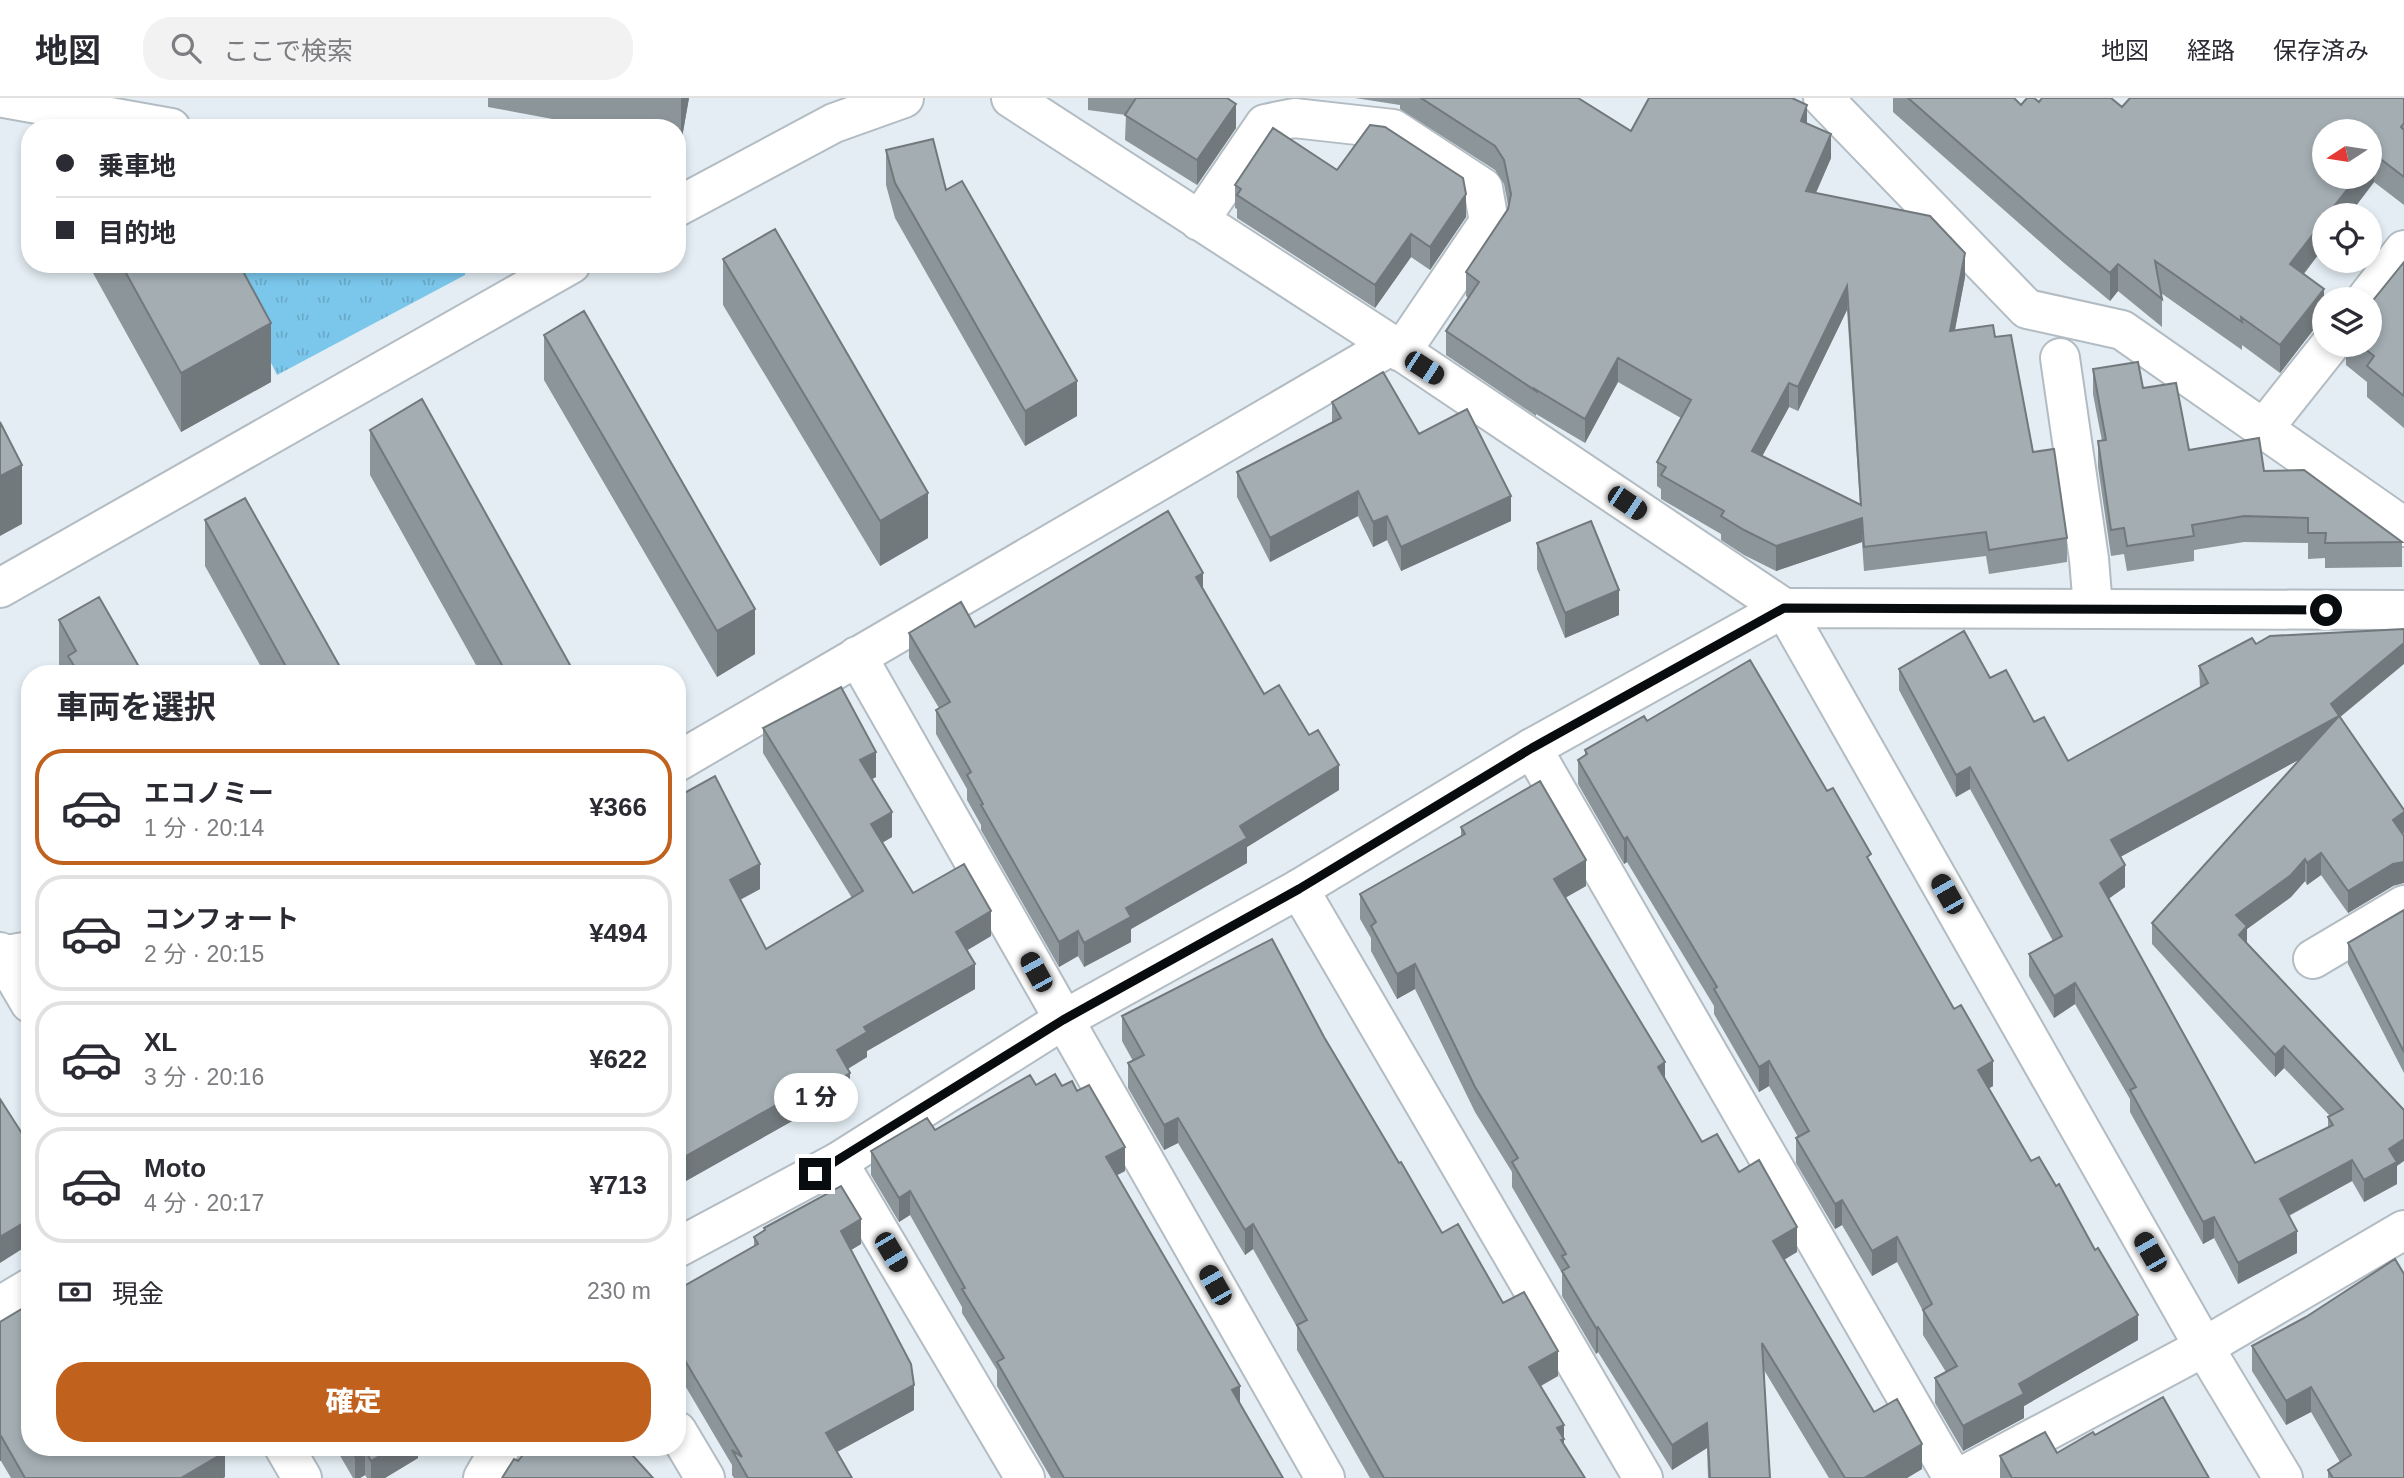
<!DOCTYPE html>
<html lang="ja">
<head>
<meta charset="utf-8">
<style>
  :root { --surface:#fff; --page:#f2f2f3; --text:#2b2b33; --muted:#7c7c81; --line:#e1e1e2; --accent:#c1611e }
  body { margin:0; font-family:Arial,"Noto Sans JP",sans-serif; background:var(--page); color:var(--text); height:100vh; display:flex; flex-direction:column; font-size:26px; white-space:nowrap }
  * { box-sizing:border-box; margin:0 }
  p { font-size:23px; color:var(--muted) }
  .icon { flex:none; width:38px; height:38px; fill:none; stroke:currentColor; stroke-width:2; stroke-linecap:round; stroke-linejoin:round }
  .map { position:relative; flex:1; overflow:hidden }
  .sheet { position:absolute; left:21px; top:567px; width:665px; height:791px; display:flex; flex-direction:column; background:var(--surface); border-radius:28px; box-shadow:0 4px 10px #0003 }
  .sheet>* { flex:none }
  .top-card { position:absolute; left:21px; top:21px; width:665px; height:154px; border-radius:28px; box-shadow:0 4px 10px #0003; display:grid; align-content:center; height:154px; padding:0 35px; background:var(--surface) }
  .needle { width:46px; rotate:258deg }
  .buttons { position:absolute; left:2312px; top:21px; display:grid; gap:14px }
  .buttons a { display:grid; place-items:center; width:70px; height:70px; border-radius:50%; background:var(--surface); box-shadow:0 4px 10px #0003; font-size:35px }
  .end { position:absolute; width:32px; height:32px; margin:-16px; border:9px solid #090c0e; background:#fff; box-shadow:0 0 0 4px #fff }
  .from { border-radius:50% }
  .bubble { position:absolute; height:49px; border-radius:24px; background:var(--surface); box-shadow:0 4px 10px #0003; font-size:23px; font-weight:800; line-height:49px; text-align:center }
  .car { position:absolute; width:21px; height:42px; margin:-21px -10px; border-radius:9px; box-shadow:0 0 5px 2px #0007; background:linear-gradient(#222 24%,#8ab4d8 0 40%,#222 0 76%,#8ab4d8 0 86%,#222 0) }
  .top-card b { display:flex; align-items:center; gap:24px; height:66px; font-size:26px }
  .top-card b+b { border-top:2px solid var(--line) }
  .top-card i { width:18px; height:18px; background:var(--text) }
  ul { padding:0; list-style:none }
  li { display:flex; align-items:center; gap:21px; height:116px; margin:0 14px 10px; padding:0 21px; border:4px solid var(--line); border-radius:28px }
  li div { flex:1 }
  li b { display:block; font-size:26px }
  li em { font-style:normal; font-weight:800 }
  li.selected { border-color:var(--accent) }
  li>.icon { width:63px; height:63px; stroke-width:1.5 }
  h2 { padding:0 35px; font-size:32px; line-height:84px }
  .pay { display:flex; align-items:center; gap:18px; height:77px; padding:0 35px; font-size:26px }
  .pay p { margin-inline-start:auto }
  .action { display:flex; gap:14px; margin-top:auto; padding:14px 35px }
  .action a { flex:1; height:80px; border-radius:28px; background:var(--accent); color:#fff; font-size:28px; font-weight:800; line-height:80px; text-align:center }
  header { display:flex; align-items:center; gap:42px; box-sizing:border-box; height:98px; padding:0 35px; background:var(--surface); border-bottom:2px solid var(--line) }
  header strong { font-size:33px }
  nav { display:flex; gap:38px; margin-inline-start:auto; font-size:24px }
  .search { width:490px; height:63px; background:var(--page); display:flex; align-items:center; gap:18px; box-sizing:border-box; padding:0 24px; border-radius:28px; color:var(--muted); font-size:26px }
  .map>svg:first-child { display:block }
  .park { fill:url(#park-tufts) }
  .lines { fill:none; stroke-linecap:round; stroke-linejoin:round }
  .minor-casing { stroke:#b2bcc2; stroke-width:42 }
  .tertiary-casing { stroke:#b2bcc2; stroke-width:42 }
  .minor { stroke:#fff; stroke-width:38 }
  .tertiary { stroke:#fff; stroke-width:38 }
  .wall { fill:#8c9599; fill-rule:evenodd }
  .shaded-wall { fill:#72797d }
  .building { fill:#a3adb2; stroke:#72797d; stroke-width:2; fill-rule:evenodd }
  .route { stroke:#090c0e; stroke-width:9 }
</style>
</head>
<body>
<header>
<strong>地図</strong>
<div class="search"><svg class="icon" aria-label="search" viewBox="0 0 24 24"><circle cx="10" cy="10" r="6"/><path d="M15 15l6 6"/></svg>ここで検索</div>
<nav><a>地図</a><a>経路</a><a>保存済み</a></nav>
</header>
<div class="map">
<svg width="2404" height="1380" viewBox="0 0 2404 1380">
  <defs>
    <pattern id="park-tufts" width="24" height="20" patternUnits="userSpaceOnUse" patternTransform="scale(1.75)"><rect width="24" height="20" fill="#7bc7ec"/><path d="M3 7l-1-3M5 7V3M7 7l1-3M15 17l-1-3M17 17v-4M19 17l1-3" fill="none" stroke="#69aac9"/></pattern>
  </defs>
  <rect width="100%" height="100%" fill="#e3edf3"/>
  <path class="park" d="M223 166H466L465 177 277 277Z"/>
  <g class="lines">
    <g class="minor-casing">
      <path id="minor" d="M4 0 171 30
        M1011 0 1392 247 1784 510 2204 1249 2283 1380
        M1823 0 2027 211 2122 232 2404 429
        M677 109 834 25 904 0
        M1199 123 1265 26 1294 20 1393 31 1483 90 1489 124 1401 254
        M2366 201 2404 152
        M2060 260 2089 461 2093 510
        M2264 330 2330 247
        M0 490 571 166
        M857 558 1325 1380
        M1532 650 1953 1380
        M677 664 1392 247
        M1299 791 1643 1380
        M0 858 30 853
        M2313 861 2404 807
        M838 1064 1025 1380
        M0 1208 30 1190
        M677 1333 705 1380
        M1959 1380 2204 1249 2404 1132"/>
    </g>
    <g class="tertiary-casing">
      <path id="tertiary" d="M0 854 30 905
        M677 1150 838 1064 1063 922 1299 791 1532 650 1784 510 2404 512
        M284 1349 302 1380
        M483 1380 501 1349"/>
    </g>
    <use href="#minor" class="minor"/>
    <use href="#tertiary" class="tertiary"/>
  </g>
  <path class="wall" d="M488 0H689L681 45 677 44V30H601L488 9Z
    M1088 0H1227L1236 30 1197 87 1125 42 1126 17 1088 12Z
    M1355 0H1578L1631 33 1807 26 1831 60 1816 95 1965 179 1955 232 1995 239 2033 354 2067 440V464L1989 476 1986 458 1864 473 1862 444 1776 473 1744 457 1721 442V436L1661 401V391L1657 388V364L1681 320 1618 284 1585 345 1536 316V318L1446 257V233L1468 200 1466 198V174L1508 111V107L1504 86 1495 72 1400 11V7ZM1847 212 1860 406 1762 358 1789 309 1798 313Z
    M1893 0H2014L2021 7 2039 4 2122 9 2404 0V107L2374 84 2349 117H2324V149L2304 176 2324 191V218L2280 275 2242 247V252L2161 195 2162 201V229L2118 193 2110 203 2064 165 1893 14Z
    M886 52 1077 318 1025 348 895 120 886 87Z
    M1337 72 1466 119 1430 172 1411 159 1375 210 1237 120V111L1235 110V87Z
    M723 161 928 440 880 468 723 207Z
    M2404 164V330L2367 299V284L2346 267V247H2370Z
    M88 166H239L271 284 181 334Z
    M544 237 755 556 717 579 544 282Z
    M2093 271 2143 290 2189 352 2264 373 2402 444V469L2325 470V460L2308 461V445L2244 444 2194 452V463L2127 473 2124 456 2111 458 2098 369V343H2102L2093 296Z
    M1332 304 1419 336 1511 423 1401 473 1387 442 1373 449 1358 418 1270 464 1237 399V374L1332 324Z
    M370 332 575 576H481L370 377Z
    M205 422 344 576H265L205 468Z
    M1537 445 1619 517 1565 540 1537 471Z
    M1203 492 1264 596 1339 692 1247 749V765L1131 831V844L1084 869 1078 858 1059 869 981 732V727L967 702V691L936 636V612L939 610 909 560V535L975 529Z
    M59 522 143 576H63L59 567Z
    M2256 546 2340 619 2403 736 2393 788 2348 815 2321 777 2307 787 2305 783 2291 799 2247 831V845L2397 1068V1086L2364 1104 2352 1083 2289 1118 2297 1155 2238 1186 2214 1140 2203 1146 2130 1014V1001L2075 906 2054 920 2029 878V856L2053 843 1970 691 1956 699 1899 592V571L1990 580 2034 624 2068 663 2200 590 2199 568ZM2300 661 2152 825V846L2275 979 2284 970 2330 1018 2328 1019V1030L2255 1065 2108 801 2125 789 2120 759Z
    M1647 623 1871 766 1993 988 1989 990 2031 1063 2138 1242 2024 1308V1320L1963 1353 1935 1305V1280L1946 1274 1923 1237V1213L1897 1164 1872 1178 1842 1127 1835 1131 1796 1065V1040L1798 1039 1769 988 1759 994 1714 916V908L1627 764 1624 766 1578 686V662L1585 658V652Z
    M763 630 876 679 872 681 892 739 882 745 913 795 991 838 967 852 975 891 867 953V959L848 971 850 1000 815 1021 810 1013 677 1088V699L760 791 740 802 766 851 852 800 763 655Z
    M1461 729 1586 788 1565 800 1665 982 1702 1044 1739 1074 1797 1154 1784 1162 1874 1314 1922 1371 1907 1380H1829L1764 1272 1770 1380H1708L1707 1350 1672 1372 1598 1254 1596 1256 1562 1198V1175L1512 1089V1074L1475 1014 1415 891 1397 901 1371 853V840L1360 821V796L1461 739Z
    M2404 812V975L2348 866V845Z
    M1122 918 1324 939 1399 1065 1442 1135 1503 1205 1558 1278 1541 1288 1564 1347 1585 1380H1370L1297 1252V1229L1253 1151 1245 1157 1178 1045 1164 1052 1128 990V965L1133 963 1122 943Z
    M1036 987 1125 1073 1117 1077 1240 1305 1283 1380H1051L997 1288V1272L962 1215V1209L910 1117 899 1124 871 1077V1053L935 1032Z
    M764 1130 861 1146 851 1152 914 1312 837 1354 852 1380H734L732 1377V1367L677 1274V1192L754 1148V1139L764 1133Z
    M2306 1219 2404 1380H2328V1372L2340 1364 2311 1314 2286 1327 2252 1273V1248Z
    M0 1224 30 1349 225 1379 223 1380H11L1 1363Z
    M335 1349H418V1360L385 1380H367L365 1377 360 1380H353Z
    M2057 1355 2209 1380H2000V1358Z"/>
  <path class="shaded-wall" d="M681 0H689L681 45Z
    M1236 6V30L1197 87V62Z
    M1807 7V31L1801 23Z
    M1831 36V60L1806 117V93Z
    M2374 56V84L2349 117H2327L2357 79H2370V63Z
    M1466 96V119L1430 172V149Z
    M2324 122V149L2290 193V166Z
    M1411 136V159L1375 210V187Z
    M1965 155V179L1950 257V233Z
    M2118 166V193L2110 203V175Z
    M1847 188V212L1798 313V289Z
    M2324 191V218L2280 275V247Z
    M271 225V284L181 334V275Z
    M1618 260V284L1585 345V321Z
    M1077 283V318L1025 348V313Z
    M1789 285V309L1752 377V353Z
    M22 367V426L0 438V378Z
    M1358 393V418L1270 464V440Z
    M928 395V440L880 468V423Z
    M1511 398V423L1401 473V449Z
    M1387 418V442L1373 449V424Z
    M1862 420V444L1776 473V448Z
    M1203 475V500L1196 479Z
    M1619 492V517L1565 540V515Z
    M755 511V556L717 579V533Z
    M2404 545V566L2339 620V640L2111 764V742L2331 606Z
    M876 654V679L860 687V662Z
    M1339 667V692L1247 749V765L1131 831V844L1084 869V845L1126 810 1240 728Z
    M1970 669V691L1956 699V677Z
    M892 714V739L871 751V726Z
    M2404 714V735L2393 744V722Z
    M1627 739V764L1624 766V741Z
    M2321 755V777L2307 787V765Z
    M2305 761V783L2291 799 2247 831V849L2236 839V817Z
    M1586 762V788L1554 806V781Z
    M2404 764V785L2393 788 2348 815V793L2393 766Z
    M760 766V791L730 807V782Z
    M2125 767V789L2100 807V785Z
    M991 813V838L956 859V834Z
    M1078 833V858L1059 869V844Z
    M975 866V891L867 953V959L837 977V952L864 929Z
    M1415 866V891L1397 901V876Z
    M2075 885V906L2054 920V898Z
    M2284 948V970L2275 979V957Z
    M1769 963V988L1759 994V969Z
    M1993 963V988L1978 997V972Z
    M1665 964V989L1658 969Z
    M850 975V1000L815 1021V996Z
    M810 988V1013L677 1088V1063Z
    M1178 1020V1045L1164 1052V1027Z
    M2404 1041V1063L2397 1068V1086L2364 1104V1082L2389 1051Z
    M1125 1049V1073L1106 1083V1059Z
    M2352 1062V1083L2280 1122V1101Z
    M910 1093V1117L899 1124V1100Z
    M1842 1102V1127L1835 1131V1106Z
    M2214 1119V1140L2203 1146V1124Z
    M30 1121V1146L0 1165V1139Z
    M861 1121V1146L841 1158V1133Z
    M1253 1126V1151L1245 1157V1132Z
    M1797 1129V1154L1773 1168V1143Z
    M2297 1133V1155L2238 1186V1165Z
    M1897 1139V1164L1872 1178V1153Z
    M2138 1217V1242L2024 1308V1320L1963 1353V1328L2019 1286Z
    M1598 1229V1254L1596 1256V1230Z
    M1558 1253V1278L1529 1294V1269Z
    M914 1287V1312L826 1360V1335Z
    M1240 1288V1311L1232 1292Z
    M2311 1289V1314L2286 1327V1303Z
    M1707 1325V1350L1672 1372V1347Z
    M1564 1327V1366L1557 1330Z
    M0 1338H1V1363H0Z
    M1922 1346V1371L1907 1380H1864Z
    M394 1349H418V1360L385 1380H371V1363Z
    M365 1352V1377L360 1380H355V1358Z
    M225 1354V1379L223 1380H181Z"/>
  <path class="building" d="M1136 0H1227L1236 6 1197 62 1125 17Z
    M1421 0H1578L1631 33 1649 0H1792L1807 7 1801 23 1831 36 1806 93 1930 118 1965 155 1950 233 1993 227 1995 239 2011 237 2033 354 2054 351 2067 440 1989 452 1986 434 1864 449 1862 420 1776 448 1744 432 1721 418 1724 413 1661 377 1666 369 1657 364 1691 302 1618 260 1585 321 1535 291 1536 293 1446 233 1479 184 1466 174 1508 111 1511 96 1504 62 1495 48ZM1847 188 1861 407 1752 353 1789 285 1798 289Z
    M1908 0H2014L2021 7 2027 0H2034L2039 4 2042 0H2111L2122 9 2130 0H2404V25L2401 29 2404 32V79L2374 56 2370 63V33H2324V79H2357L2327 117H2324V122L2290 166 2324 191 2280 247 2241 219 2242 224 2155 163 2162 201 2118 166 2110 175 2064 137Z
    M1370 27 1385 29 1463 80 1466 96 1430 149 1411 136 1375 187 1237 97 1241 91 1235 87 1273 30 1337 72Z
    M933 41 946 92 962 83 1077 283 1025 313 895 85 886 52Z
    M775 131 928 395 880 423 723 161Z
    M2404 164V298L2367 268 2374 258 2360 247H2370V206Z
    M121 166H239L271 225 181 275Z
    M584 213 755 511 717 533 544 237Z
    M2138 264 2143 290 2176 285 2189 352 2259 340 2264 373 2304 372 2402 444 2325 445 2326 435H2308V420L2244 418 2192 427 2194 438 2127 448 2124 430 2111 432 2098 343 2106 342 2093 271Z
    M1383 274 1419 336 1467 311 1511 398 1401 449 1387 418 1373 424 1358 393 1270 440 1237 374 1341 320 1332 304Z
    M422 301 575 576H507L370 332Z
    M0 324 22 367 0 378Z
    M245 400 344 576H290L205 422Z
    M1168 413 1203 475 1196 479 1264 596 1279 587 1309 637 1318 632 1339 667 1240 728 1247 740 1126 810 1131 819 1084 845 1078 833 1059 844 981 707 983 706 967 677 971 674 936 612 950 604 909 535 961 504 975 529Z
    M1591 423 1619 492 1565 515 1537 445Z
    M99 499 143 576H79L68 558 76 553 59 522Z
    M2404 531V545L2331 606 2404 712V714L2393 722 2404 738V764L2393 766 2348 793 2321 755 2307 765 2305 761 2291 777 2236 817 2247 828 2239 837 2404 1012V1041L2389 1051 2397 1064 2364 1082 2352 1062 2280 1101 2297 1133 2238 1165 2214 1119 2203 1124 2130 992 2136 989 2075 885 2054 898 2029 856 2062 838 1970 669 1956 677 1899 571 1964 533 1990 580 2006 572 2034 624 2044 619 2068 663 2208 585 2199 568 2252 540 2256 546 2270 538ZM2339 618 2152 825 2275 957 2284 948 2343 1011 2328 1019 2333 1027 2255 1065 2100 785 2125 767 2111 742Z
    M1750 562 1827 693 1833 690 1871 756 1867 759 1954 911 1961 907 1993 963 1978 972 2031 1063 2039 1059 2056 1088 2059 1086 2095 1152 2098 1150 2138 1217 2019 1286 2024 1296 1963 1328 1935 1280 1957 1268 1923 1212 1932 1206 1897 1139 1872 1153 1842 1102 1835 1106 1796 1040 1809 1033 1769 963 1759 969 1714 891 1717 889 1627 739 1624 741 1578 662 1587 656 1585 652 1644 618 1647 623Z
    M841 589 876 654 860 662 892 714 871 726 913 795 964 766 991 813 956 834 975 866 864 929 867 934 837 952 850 975 815 996 810 988 677 1063V699L715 678 760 766 730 782 766 851 863 793 763 630Z
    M1540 683 1586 762 1554 781 1665 964 1658 969 1702 1044 1717 1036 1739 1074 1759 1062 1797 1129 1773 1143 1874 1314 1897 1301 1922 1346 1864 1380H1845L1762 1245 1770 1380H1710L1707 1325 1672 1347 1598 1229 1596 1230 1562 1173 1569 1169 1562 1158 1566 1156 1512 1064 1518 1060 1475 989 1415 866 1397 876 1371 828 1376 824 1360 796 1465 736 1461 729Z
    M2404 812V954L2348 845Z
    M1272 841 1324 939 1399 1065 1401 1064 1442 1135 1458 1126 1503 1205 1524 1194 1558 1253 1529 1269 1564 1327 1557 1330 1564 1341 1561 1342 1585 1380H1384L1297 1227 1307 1222 1253 1126 1245 1132 1178 1020 1164 1027 1128 965 1144 957 1122 918Z
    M1055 976 1062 988 1072 983 1077 993 1089 987 1125 1049 1106 1059 1240 1288 1232 1292 1283 1380H1064L997 1264 1004 1260 962 1191 965 1190 910 1093 899 1100 871 1053 927 1020 935 1032 1030 977 1036 987Z
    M0 1001 30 1048V1121L0 1139Z
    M841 1088 861 1121 841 1133 911 1266 914 1287 826 1335 852 1380H748L732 1352 742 1359 677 1249V1192L758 1146 754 1139 765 1132 764 1130Z
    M2395 1161 2404 1176V1380H2333L2328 1372 2351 1357 2311 1289 2286 1303 2252 1248 2306 1219Z
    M30 1206V1349H222L225 1354 181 1380H25L1 1338H0V1224Z
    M2163 1299 2209 1380H2012L2000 1358 2045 1334 2057 1355 2093 1334 2095 1337Z
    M350 1349H394L371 1363 365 1352 355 1358Z
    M529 1349H625L653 1380H502L514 1361 518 1363Z"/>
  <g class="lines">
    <path class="route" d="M815 1076 1063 922 1299 791 1532 650 1784 510 2326 512"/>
  </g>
</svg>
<div class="buttons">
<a><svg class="needle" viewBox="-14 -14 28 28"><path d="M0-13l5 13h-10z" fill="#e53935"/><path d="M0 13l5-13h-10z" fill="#7c7c81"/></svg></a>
<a><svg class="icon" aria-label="locate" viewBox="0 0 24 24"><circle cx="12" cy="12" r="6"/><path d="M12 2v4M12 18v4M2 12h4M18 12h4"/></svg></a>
<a><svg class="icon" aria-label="layers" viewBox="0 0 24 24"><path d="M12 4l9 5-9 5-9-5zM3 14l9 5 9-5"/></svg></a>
</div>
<i class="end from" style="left:2326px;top:512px"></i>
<i class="end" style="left:815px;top:1076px"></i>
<div class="bubble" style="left:774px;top:975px;width:84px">1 分</div>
<i class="car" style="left:1424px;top:270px;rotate:123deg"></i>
<i class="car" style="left:1627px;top:405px;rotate:124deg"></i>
<i class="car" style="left:1947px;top:796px;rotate:330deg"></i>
<i class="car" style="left:1036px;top:874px;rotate:331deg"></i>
<i class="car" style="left:891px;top:1154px;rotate:149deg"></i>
<i class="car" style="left:2150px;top:1154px;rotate:330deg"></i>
<i class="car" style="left:1215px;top:1187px;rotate:330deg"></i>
<div class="top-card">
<b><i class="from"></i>乗車地</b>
<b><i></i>目的地</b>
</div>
<section class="sheet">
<h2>車両を選択</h2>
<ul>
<li class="selected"><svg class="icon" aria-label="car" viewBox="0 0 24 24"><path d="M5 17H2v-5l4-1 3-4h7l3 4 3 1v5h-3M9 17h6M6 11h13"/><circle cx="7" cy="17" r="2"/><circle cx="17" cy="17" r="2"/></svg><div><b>エコノミー</b><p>1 分 · 20:14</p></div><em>¥366</em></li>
<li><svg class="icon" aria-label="car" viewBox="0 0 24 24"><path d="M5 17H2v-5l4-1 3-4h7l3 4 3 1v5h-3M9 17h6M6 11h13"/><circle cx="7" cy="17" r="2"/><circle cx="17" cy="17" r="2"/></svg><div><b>コンフォート</b><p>2 分 · 20:15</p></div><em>¥494</em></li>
<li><svg class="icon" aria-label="car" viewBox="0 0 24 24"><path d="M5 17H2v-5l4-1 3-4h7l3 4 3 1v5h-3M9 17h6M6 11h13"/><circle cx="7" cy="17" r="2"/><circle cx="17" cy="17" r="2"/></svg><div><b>XL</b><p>3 分 · 20:16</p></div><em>¥622</em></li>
<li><svg class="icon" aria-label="car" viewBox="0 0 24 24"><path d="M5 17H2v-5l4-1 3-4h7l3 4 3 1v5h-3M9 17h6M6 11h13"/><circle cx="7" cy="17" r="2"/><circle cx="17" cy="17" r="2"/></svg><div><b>Moto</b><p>4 分 · 20:17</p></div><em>¥713</em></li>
</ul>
<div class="pay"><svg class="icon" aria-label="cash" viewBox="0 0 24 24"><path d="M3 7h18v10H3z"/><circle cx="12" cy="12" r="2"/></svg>現金<p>230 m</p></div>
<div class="action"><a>確定</a></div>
</section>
</div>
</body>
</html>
